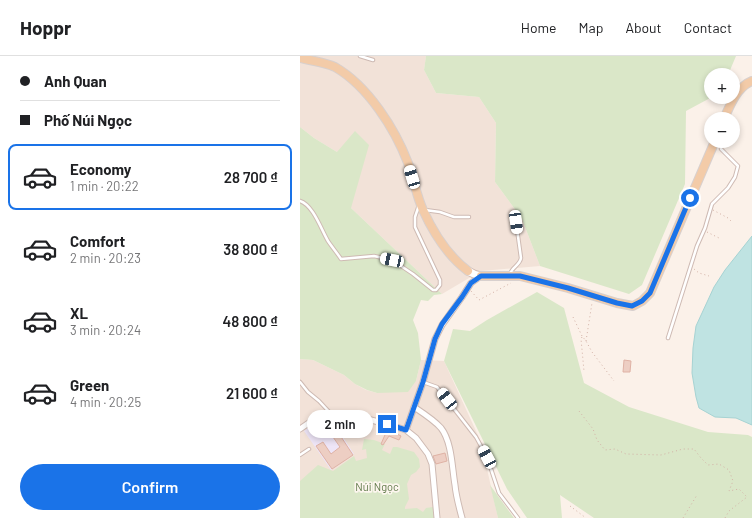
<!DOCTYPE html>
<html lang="en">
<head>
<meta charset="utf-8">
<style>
  :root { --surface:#fff; --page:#f2f2f2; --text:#202124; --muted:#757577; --line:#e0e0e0; --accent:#1a73e8 }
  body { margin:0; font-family:Barlow,sans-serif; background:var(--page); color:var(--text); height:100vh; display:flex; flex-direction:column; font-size:15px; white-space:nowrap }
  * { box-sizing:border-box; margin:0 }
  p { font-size:13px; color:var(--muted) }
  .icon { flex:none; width:22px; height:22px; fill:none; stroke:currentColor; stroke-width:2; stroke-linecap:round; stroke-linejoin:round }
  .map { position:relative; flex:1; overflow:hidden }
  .drawer { display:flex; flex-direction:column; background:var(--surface); width:300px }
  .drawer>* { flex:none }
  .hud { display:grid; align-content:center; height:88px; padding:0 20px; background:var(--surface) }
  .buttons { position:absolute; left:404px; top:12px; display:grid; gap:8px }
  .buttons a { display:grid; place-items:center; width:36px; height:36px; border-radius:50%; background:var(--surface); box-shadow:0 2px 6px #0003; font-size:20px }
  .end { position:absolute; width:18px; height:18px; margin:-9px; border:5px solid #1a73e8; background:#fff; box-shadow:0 0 0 2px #fff }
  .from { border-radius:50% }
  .bubble { position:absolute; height:28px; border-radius:14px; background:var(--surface); box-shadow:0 2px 6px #0003; font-size:13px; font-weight:600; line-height:28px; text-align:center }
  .car { position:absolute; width:12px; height:24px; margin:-12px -6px; border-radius:5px; box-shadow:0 0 3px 1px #0007; background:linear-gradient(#fff 24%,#345 0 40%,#fff 0 76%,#345 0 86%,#fff 0) }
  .hud b { display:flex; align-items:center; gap:14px; height:38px; font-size:15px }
  .hud b+b { border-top:1px solid var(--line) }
  .hud i { width:10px; height:10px; background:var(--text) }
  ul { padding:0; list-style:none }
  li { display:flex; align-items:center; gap:12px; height:66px; margin:0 8px 6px; padding:0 12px; border:2px solid transparent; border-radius:8px }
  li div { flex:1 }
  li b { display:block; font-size:15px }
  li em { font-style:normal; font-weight:600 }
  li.on { border-color:var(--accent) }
  li>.icon { width:36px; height:36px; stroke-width:1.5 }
  .action { display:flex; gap:8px; margin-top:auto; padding:8px 20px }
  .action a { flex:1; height:46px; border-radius:24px; background:var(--accent); color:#fff; font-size:16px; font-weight:600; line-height:46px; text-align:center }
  header { display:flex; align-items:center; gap:24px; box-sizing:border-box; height:56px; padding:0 20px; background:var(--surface); border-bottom:1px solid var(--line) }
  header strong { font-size:19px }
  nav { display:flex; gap:22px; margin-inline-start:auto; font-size:14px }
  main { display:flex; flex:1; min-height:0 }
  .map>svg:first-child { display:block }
  .residential { fill:#f2e2d8 }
  .education { fill:#eee5f7 }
  .green { fill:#dae7c8 }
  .water { fill:#bfe3e2; stroke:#a6d3d3 }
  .building { fill:#edcec3; stroke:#dfb2a5 }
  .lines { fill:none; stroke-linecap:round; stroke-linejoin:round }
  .service-casing { stroke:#cebab3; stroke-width:4.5 }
  .minor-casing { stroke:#cebab3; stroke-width:7 }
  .secondary-casing { stroke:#d0b9b0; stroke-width:9 }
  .primary-casing { stroke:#d8d0ce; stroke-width:10 }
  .path { stroke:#d3b1a6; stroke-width:1; stroke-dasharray:1 3; stroke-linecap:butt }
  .service { stroke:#fff; stroke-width:2.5 }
  .minor { stroke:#fff; stroke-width:5 }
  .secondary { stroke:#fff; stroke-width:7 }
  .primary { stroke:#f3cba8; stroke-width:8 }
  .route { stroke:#1a73e8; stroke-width:5 }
  .labels { text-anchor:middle; stroke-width:3.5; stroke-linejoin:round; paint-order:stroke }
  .park-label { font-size:11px; fill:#5e7848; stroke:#fdf6ef }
</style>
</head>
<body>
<header>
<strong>Hoppr</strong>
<nav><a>Home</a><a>Map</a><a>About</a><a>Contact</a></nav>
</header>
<main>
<section class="drawer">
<div class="hud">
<b><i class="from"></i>Anh Quan</b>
<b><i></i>Phố Núi Ngọc</b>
</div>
<ul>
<li class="on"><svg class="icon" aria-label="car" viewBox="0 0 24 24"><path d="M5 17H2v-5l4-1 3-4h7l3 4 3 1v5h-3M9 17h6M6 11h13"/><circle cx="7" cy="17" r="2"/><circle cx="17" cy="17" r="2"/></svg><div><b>Economy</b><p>1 min · 20:22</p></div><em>28 700 ₫</em></li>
<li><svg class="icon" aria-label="car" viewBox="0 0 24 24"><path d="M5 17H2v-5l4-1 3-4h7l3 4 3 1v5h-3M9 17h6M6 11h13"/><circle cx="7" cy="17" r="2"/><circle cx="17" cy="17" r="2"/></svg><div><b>Comfort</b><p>2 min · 20:23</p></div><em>38 800 ₫</em></li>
<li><svg class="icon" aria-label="car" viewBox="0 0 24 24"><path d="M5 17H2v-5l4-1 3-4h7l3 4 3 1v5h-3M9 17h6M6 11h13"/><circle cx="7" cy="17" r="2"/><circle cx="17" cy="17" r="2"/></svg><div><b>XL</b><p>3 min · 20:24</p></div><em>48 800 ₫</em></li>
<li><svg class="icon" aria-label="car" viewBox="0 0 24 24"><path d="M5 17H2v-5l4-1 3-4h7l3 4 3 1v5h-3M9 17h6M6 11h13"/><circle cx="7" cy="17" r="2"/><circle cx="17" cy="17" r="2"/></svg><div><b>Green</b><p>4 min · 20:25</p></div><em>21 600 ₫</em></li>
</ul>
<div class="action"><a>Confirm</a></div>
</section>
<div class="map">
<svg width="452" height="462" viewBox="0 0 452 462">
  <rect width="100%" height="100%" fill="#fbf1e9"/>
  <path class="residential" d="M0 0H126L124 14 136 37 179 41 196 67 195 126 222 163 240 210 181 215 142 238 51 152 37 96 14 82 0 71Z
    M0 303 13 304 44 319 55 328 66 334 77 337 116 325 121 304 144 305 181 386 198 462H0Z"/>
  <path class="education" d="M31 363 54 398 31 414 4 375 12 369Z"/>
  <path class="green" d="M126 0H438H436L428 19H411L412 41 386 55 385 128 342 229 329 238 240 210 222 163 195 126 196 67 179 41 136 37 124 14Z
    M0 71 14 82 37 96 55 75 69 89 51 152 142 238 134 239 128 245 121 244 113 264 118 277 121 304 116 325 108 336 77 337 67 334 55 328 44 319 13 304 0 303Z
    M237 236 264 252 284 327 329 351 408 376 448 379 452 381V462H294L260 439 262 462H227L207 433 144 305 153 273 170 275 187 264Z
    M64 383 74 384 85 388 82 394 90 398 93 391H97L114 396 119 403 120 411 116 416 111 419 107 428 109 443 105 451V453L117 452 123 456 126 452 133 451 135 455V462H0V425L18 409 33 415 54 400 56 405 67 402 66 393 62 394Z
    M190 429 214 462H198Z"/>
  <path class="water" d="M452 180V369L436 362 415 361 399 352 396 341 392 317 393 292 396 270 414 231 425 214Z"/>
  <path class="building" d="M324 304 331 305 330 316H323Z
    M32 367 53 399 32 413 16 390 23 386 31 398 40 391 26 371Z
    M88 372 92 374 91 375 101 380 99 384 89 380 83 389 81 388Z
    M145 397 147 405 136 408 133 400Z"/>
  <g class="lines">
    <g class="service-casing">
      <path id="service" d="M60 0 73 4
        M0 145C13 149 21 173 28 185 32 191 37 197 41 203L74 200 92 204 113 218 133 234H136L140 229V224L115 171V161L119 149
        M125 154 140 156 154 161H169
        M210 218C212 211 220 209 221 202L216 166
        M368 282 397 190 405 172 412 148 428 132 435 121 438 110 421 93V89L422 85
        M0 326 8 336 19 345 33 360
        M123 326 137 331 176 381 187 401 199 437 218 462
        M0 399 9 393"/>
    </g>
    <g class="minor-casing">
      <path id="minor" d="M114 351C123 357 134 364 141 372 152 386 152 412 155 429 156 440 159 451 162 462
        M0 373 10 366 33 360 63 362 87 368 106 374 116 382 128 398 132 408 137 462
        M106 374 123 326 135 283 142 269 162 241 171 227 181 220"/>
    </g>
    <g class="secondary-casing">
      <path id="secondary" d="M168 215 174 218 181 220"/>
    </g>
    <g class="primary-casing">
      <path id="primary" d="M0 2C10 4 27 7 35 11 68 30 95 73 108 107 114 122 116 139 123 154 133 176 148 200 168 215
        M424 63C430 49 437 31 452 25
        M181 220H220L268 232 317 247 333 250 342 245 350 237 415 85"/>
    </g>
    <path class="path" d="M413 154 428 162 431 165
      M407 176 419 182
      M394 213 399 217 409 220
      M171 235 179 244 211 227
      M273 261 282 280 286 285 292 296 314 325
      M282 281 281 283 284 315
      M286 285 292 247
      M279 355 293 373 297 384 305 394 315 393 326 398 361 399 383 393H394L401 402 408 409 419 408 429 414 433 425 429 435 439 433 447 441 429 455 425 462
      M270 450 286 462
      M383 462 397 439"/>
    <use href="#service" class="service"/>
    <use href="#minor" class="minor"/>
    <use href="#secondary" class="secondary"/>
    <use href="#primary" class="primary"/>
  </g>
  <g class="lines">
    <path class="route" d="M87 368 106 374 123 326 135 283 142 268 162 241 171 227 181 220H220L268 232 317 247 332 250 342 245 350 237 390 142"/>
  </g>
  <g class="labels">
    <g class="park-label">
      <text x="77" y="435">Núi Ngọc</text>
    </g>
  </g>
</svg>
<div class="buttons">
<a>+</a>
<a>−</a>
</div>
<i class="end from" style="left:390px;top:142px"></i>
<i class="end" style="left:87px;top:368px"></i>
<div class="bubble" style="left:7px;top:354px;width:66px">2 min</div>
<i class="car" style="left:112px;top:121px;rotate:343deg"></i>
<i class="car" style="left:216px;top:166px;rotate:172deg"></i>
<i class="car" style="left:92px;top:204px;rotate:282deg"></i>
<i class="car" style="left:147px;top:343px;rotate:322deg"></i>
<i class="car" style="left:187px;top:401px;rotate:332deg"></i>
</div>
</main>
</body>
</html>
